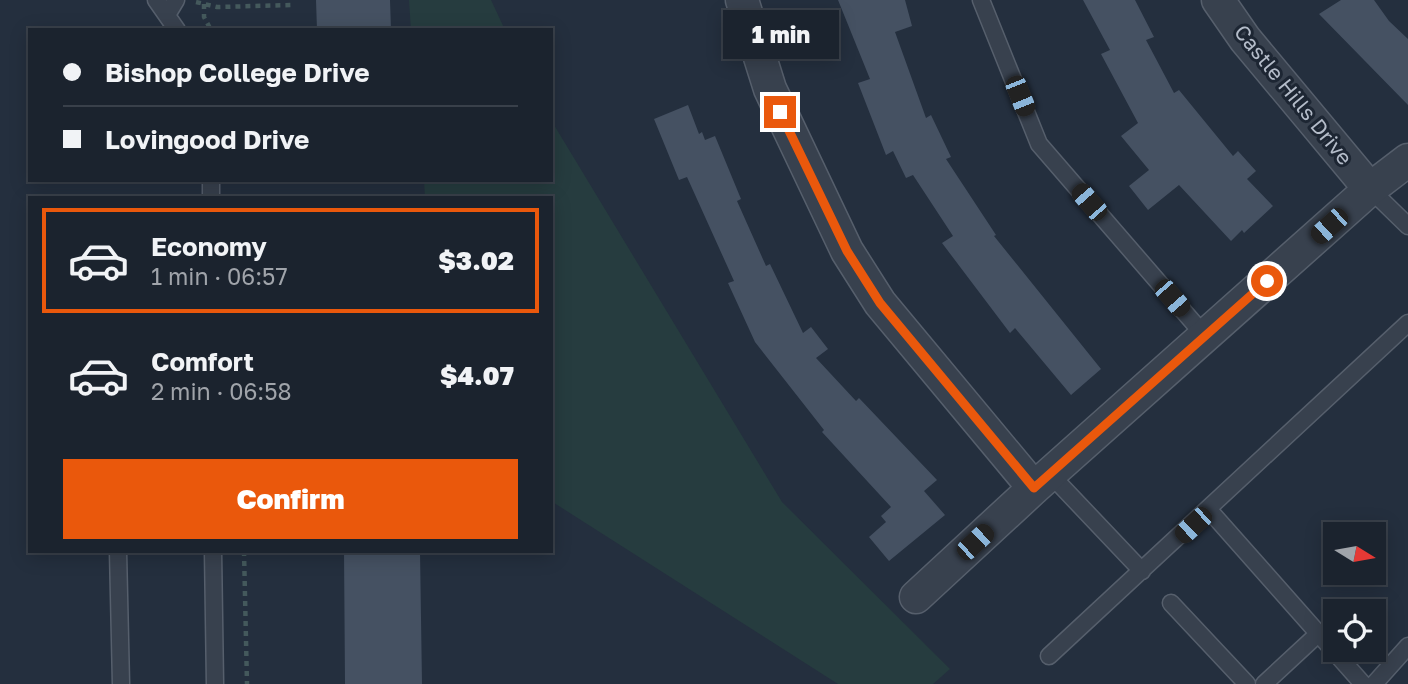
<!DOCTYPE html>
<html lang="en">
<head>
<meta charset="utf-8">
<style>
  :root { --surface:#1b232e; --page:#242b36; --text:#f1f3f6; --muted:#a0a4aa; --line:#39404a; --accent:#ea580c }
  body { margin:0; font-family:"Golos Text",sans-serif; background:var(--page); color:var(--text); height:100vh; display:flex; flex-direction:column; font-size:26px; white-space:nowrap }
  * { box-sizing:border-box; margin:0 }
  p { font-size:23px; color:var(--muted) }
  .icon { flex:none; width:38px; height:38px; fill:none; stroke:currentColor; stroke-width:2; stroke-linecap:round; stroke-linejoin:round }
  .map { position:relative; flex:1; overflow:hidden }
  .details { position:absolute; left:28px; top:196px; width:525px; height:357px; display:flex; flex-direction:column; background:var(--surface); border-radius:0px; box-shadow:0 4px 18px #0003,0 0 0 2px var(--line) }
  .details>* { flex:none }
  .banner { position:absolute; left:28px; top:28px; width:525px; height:154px; border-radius:0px; box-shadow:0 4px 18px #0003,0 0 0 2px var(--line); display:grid; align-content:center; height:154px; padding:0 35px; background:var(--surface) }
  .needle { width:46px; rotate:101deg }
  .buttons { position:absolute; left:1323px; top:522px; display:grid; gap:14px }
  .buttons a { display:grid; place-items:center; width:63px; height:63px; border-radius:0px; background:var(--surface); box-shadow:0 4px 18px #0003,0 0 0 2px var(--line); font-size:35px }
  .end { position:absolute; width:32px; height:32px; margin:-16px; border:9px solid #ea580c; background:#fff; box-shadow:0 0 0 4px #fff }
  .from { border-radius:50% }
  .bubble { position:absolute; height:49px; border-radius:0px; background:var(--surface); box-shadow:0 4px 18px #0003,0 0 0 2px var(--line); font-size:23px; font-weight:800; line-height:49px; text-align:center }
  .car { position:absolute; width:21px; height:42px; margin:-21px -10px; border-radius:9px; box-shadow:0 0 5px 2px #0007; background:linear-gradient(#222 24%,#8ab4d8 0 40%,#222 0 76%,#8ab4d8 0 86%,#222 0) }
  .banner b { display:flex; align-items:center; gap:24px; height:66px; font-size:26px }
  .banner b+b { border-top:2px solid var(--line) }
  .banner i { width:18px; height:18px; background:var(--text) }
  ul { padding:12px 0 0; list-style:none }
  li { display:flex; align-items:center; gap:21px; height:105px; margin:0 14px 10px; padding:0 21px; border:4px solid transparent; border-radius:0px }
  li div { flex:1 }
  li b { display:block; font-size:26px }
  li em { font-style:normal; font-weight:800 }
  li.on { border-color:var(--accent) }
  li>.icon { width:63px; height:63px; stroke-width:1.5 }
  .cta { display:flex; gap:14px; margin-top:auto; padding:14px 35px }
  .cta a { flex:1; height:80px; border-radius:0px; background:var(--accent); color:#fff; font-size:28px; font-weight:800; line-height:80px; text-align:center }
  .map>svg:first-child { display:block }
  .green { fill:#263c3f }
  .building { fill:#455162 }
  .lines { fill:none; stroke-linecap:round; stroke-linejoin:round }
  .lane-casing { stroke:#565f6c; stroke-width:19 }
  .street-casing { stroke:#565f6c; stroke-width:35 }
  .path { stroke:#44595c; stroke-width:4.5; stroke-dasharray:5 5; stroke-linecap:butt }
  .lane { stroke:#38414e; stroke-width:16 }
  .street { stroke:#38414e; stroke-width:32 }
  .route { stroke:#ea580c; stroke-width:9 }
  .labels { text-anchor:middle; stroke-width:6; stroke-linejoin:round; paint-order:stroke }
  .street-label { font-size:21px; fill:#b4bcc9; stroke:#1d2633 }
</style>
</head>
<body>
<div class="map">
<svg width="1408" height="684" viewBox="0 0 1408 684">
  <rect width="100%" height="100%" fill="#242f3e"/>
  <path class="green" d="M409 0H491L505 30H411Z
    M551 120 782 502 950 669 933 684H838L551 501V198H425L424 180H551Z"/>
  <path class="building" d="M316 0H390L391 30H317Z
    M838 0H905L912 26 895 32 926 118 931 115 951 157 946 159 996 235 994 236 1101 369 1071 395 1015 328 1010 333 942 243 953 236 913 175 906 178 893 151 886 155 858 83 870 79Z
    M1083 0H1135L1154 37 1146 40 1174 93 1179 90 1233 156 1238 151 1256 171 1247 179 1273 206 1244 233 1242 230 1231 241 1179 185 1148 210 1129 186 1149 170 1121 136 1138 123 1101 54 1110 50Z
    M1341 0H1374L1389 21 1408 39V105L1319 14Z
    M688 105 699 134 702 132 705 140 715 136 741 199 737 201 766 266 770 264 803 333 811 327 828 349 816 358 856 401 859 398 937 480 924 491 945 515 889 561 869 537 886 522 881 516 891 507 822 432 824 430 755 342 728 283 734 281 687 177 679 180 654 119Z
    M344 551H420L422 684H345Z"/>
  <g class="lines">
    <g class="lane-casing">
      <path id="lane" d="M156 0 177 30
        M981 0 1039 144 1205 336
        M167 15 176 0
        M1370 189 1408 226
        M211 198V180
        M1050 474 1142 571
        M1209 510 1363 684
        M118 551 121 684
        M213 551 215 684
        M1171 603 1247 684
        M1049 656 1408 323
        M1264 684 1318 634
        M1374 684 1408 646"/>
    </g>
    <g class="street-casing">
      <path id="street" d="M742 0 770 89 847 251 880 303 1034 488
        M1218 0 1245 39 1370 189
        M916 597 1034 488 1370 189 1408 160"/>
    </g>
    <path class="path" d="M196 2 217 7 292 5
      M204 4V17L211 30
      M244 551 247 684"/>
    <use href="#lane" class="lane"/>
    <use href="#street" class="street"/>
  </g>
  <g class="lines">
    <path class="route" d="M780 112 847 251 880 303 1034 488 1267 281"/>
  </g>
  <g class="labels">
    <g class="street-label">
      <text transform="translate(1293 95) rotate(51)" y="7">Castle Hills Drive</text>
    </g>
  </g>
</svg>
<div class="buttons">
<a><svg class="needle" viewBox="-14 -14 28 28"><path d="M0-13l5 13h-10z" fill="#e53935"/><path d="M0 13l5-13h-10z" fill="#a0a4aa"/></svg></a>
<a><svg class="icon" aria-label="locate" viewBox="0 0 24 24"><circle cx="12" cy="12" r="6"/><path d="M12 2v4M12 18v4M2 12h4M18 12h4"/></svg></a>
</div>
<i class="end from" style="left:1267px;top:281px"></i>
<i class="end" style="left:780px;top:112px"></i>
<div class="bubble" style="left:723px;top:10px;width:116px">1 min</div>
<i class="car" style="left:1020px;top:96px;rotate:158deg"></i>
<i class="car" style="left:1089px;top:202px;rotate:319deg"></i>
<i class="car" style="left:1329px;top:226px;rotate:228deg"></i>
<i class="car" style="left:1172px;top:298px;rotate:139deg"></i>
<i class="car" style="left:1193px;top:525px;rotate:227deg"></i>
<i class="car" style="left:975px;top:542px;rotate:47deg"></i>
<div class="banner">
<b><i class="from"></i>Bishop College Drive</b>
<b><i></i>Lovingood Drive</b>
</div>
<section class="details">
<ul>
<li class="on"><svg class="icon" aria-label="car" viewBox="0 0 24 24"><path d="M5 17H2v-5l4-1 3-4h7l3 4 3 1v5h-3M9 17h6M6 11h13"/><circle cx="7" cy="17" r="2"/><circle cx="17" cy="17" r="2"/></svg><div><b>Economy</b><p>1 min · 06:57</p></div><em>$3.02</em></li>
<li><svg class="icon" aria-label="car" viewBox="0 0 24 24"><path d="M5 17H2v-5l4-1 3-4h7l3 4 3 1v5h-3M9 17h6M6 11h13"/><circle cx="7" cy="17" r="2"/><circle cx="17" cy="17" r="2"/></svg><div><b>Comfort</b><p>2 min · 06:58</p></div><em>$4.07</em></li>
</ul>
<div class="cta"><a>Confirm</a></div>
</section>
</div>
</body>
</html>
